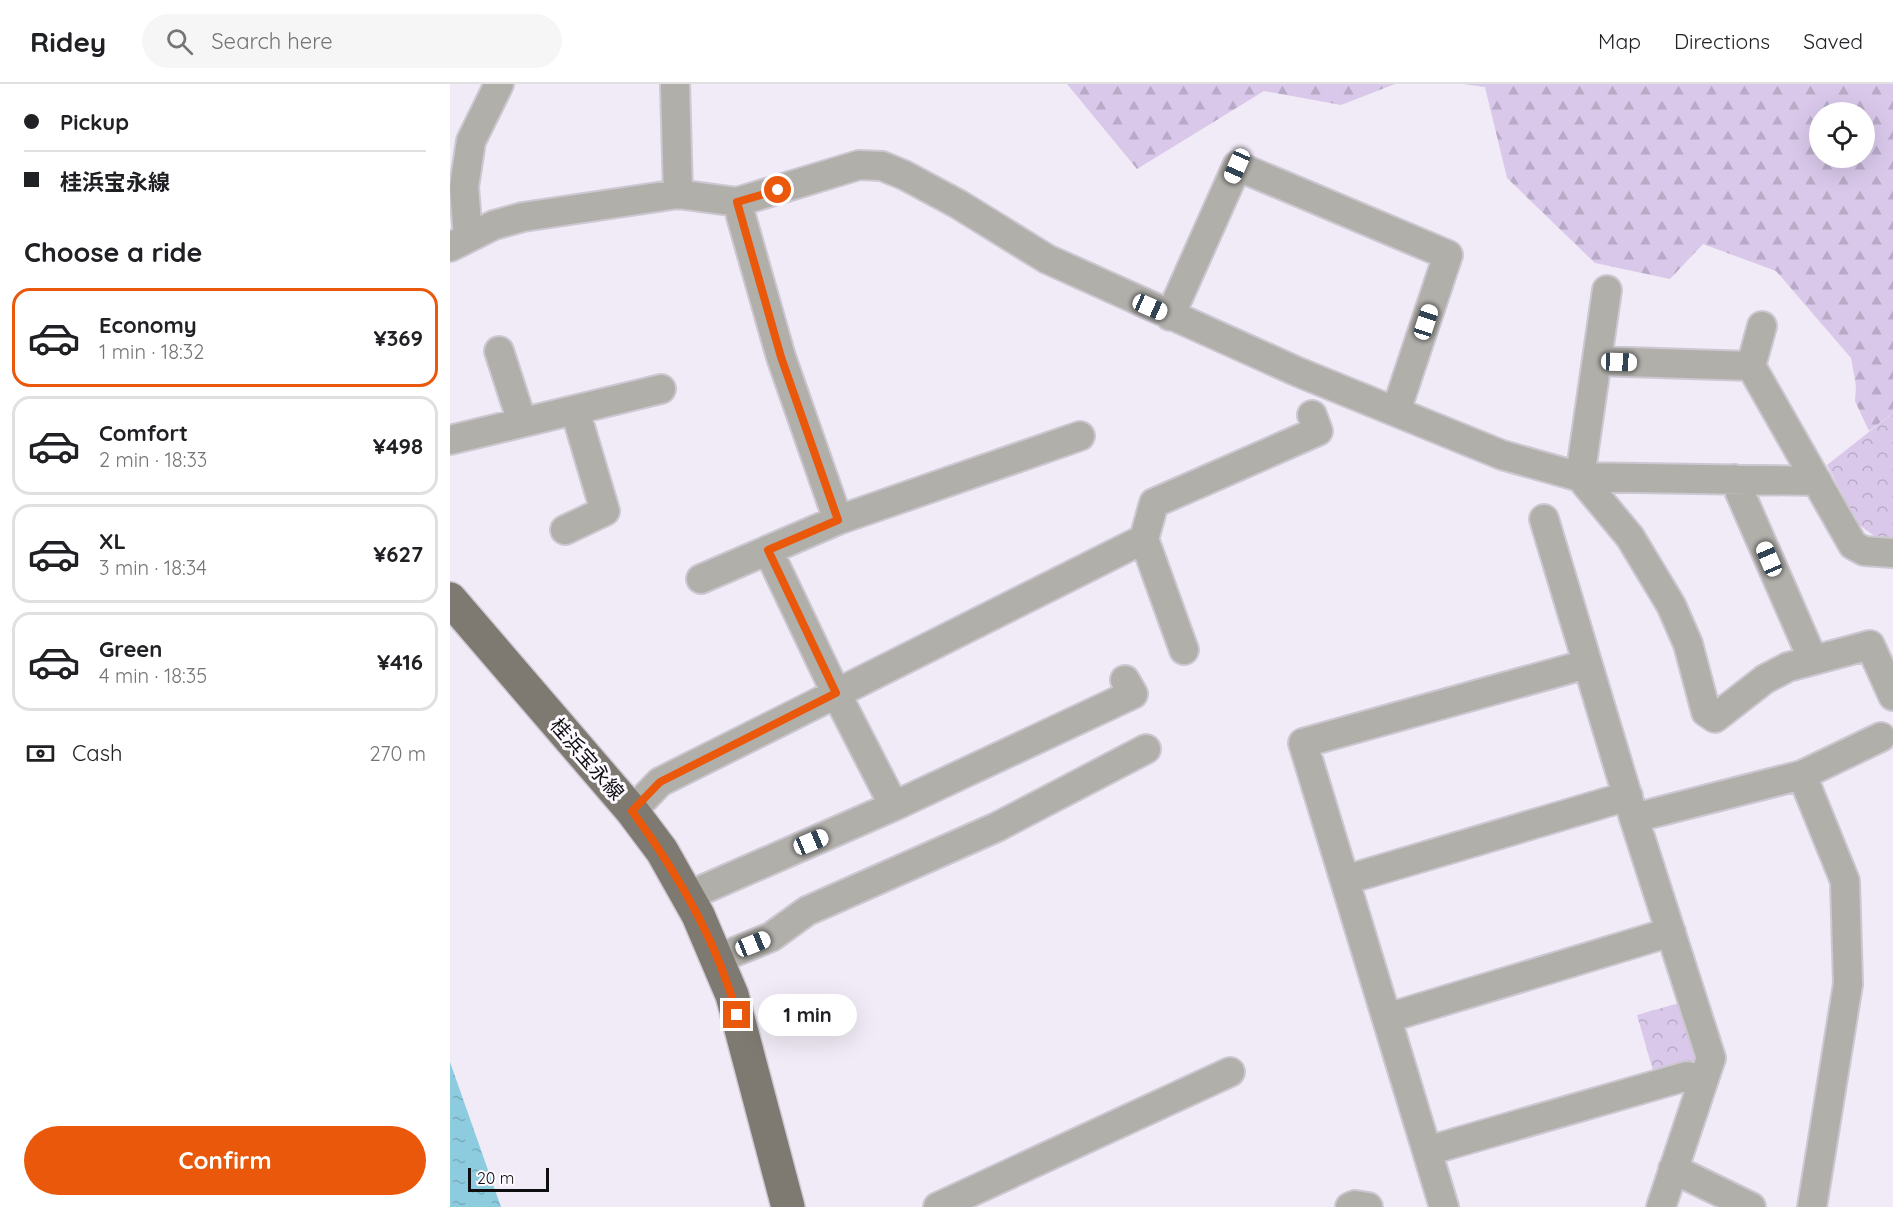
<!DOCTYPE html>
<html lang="en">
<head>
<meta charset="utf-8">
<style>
  :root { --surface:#fff; --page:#f6f6f6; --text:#202124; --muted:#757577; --line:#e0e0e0; --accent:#ea580c }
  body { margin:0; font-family:Quicksand,"Noto Sans JP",sans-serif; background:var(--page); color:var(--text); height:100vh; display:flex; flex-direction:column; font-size:22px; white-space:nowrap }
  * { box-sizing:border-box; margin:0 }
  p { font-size:20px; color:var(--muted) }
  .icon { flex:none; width:33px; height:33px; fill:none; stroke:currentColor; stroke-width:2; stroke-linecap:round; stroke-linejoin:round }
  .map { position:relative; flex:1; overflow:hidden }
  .side { display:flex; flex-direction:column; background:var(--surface); width:450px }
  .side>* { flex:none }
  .banner { display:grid; align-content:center; height:132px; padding:0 24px; background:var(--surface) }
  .fabs { position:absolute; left:1359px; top:18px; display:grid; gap:12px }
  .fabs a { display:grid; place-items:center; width:66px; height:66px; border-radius:50%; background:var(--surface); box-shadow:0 6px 24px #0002; font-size:30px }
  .scale { position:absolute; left:18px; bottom:15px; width:81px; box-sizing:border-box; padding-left:6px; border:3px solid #0e0d10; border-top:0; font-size:16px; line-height:21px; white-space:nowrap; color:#0e0d10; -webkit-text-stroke:4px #fcfafe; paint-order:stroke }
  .end { position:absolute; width:27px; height:27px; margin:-14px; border:8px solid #ea580c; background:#fff; box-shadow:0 0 0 3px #fff }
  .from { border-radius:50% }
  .bubble { position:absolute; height:42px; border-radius:21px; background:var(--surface); box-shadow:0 6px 24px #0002; font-size:20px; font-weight:700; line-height:42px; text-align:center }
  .car { position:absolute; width:18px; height:36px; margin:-18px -9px; border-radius:8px; box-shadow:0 0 4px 2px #0007; background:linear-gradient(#fff 24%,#345 0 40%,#fff 0 76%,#345 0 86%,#fff 0) }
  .banner b { display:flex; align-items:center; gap:21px; height:57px; font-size:22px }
  .banner b+b { border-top:2px solid var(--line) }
  .banner i { width:15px; height:15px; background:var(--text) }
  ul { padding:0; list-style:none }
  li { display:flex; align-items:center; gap:18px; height:99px; margin:0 12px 9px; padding:0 12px; border:3px solid var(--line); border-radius:18px }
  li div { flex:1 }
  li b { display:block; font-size:22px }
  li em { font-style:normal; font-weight:700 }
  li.active { border-color:var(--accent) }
  li>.icon { width:54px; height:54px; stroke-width:1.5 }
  h2 { padding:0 24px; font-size:27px; line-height:72px }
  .pay { display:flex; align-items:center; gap:15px; height:66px; padding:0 24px; font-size:22px }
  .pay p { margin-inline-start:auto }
  .action { display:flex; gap:12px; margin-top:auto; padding:12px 24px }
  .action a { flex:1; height:69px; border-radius:36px; background:var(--accent); color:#fff; font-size:24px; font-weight:700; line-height:69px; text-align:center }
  header { display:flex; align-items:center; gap:36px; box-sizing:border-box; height:84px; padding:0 30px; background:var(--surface); border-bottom:2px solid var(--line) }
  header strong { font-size:28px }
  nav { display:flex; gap:33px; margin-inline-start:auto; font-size:21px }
  .search { width:420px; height:54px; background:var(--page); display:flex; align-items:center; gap:15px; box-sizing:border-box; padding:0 21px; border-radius:33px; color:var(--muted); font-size:22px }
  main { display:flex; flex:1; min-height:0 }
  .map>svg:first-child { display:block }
  .forest { fill:url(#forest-firs); fill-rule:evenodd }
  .park { fill:url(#park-crowns) }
  .water { fill:url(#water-ripples) }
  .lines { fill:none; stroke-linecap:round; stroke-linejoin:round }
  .minor-casing { stroke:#ccc7d1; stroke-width:32 }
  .major-casing { stroke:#ccc7d1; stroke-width:36 }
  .minor { stroke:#b1afaa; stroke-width:28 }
  .major { stroke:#7e7a72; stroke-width:33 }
  .route { stroke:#ea580c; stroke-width:8 }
  .labels { text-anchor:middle; stroke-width:6; stroke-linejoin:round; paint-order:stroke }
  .street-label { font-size:20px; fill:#0e0d10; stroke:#fcfafe }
</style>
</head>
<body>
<header>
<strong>Ridey</strong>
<div class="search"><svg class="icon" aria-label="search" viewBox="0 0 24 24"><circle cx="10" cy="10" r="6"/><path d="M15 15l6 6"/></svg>Search here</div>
<nav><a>Map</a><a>Directions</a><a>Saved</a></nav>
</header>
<main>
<section class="side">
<div class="banner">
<b><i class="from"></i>Pickup</b>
<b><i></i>桂浜宝永線</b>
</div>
<h2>Choose a ride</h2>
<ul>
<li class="active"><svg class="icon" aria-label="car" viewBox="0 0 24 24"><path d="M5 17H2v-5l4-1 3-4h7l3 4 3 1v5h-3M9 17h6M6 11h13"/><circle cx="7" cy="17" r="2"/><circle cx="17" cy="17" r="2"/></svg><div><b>Economy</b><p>1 min · 18:32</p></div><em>¥369</em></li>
<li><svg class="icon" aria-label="car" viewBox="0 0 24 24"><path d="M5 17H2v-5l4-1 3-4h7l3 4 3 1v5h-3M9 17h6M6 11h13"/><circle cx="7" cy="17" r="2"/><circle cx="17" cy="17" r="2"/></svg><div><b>Comfort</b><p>2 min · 18:33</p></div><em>¥498</em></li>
<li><svg class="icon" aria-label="car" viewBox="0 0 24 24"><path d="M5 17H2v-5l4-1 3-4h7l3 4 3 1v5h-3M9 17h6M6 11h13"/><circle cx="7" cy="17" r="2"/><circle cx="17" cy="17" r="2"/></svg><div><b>XL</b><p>3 min · 18:34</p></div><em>¥627</em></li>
<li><svg class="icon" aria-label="car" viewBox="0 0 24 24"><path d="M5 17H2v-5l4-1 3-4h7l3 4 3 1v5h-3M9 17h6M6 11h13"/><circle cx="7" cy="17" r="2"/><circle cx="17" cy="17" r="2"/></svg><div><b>Green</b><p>4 min · 18:35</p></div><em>¥416</em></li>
</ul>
<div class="pay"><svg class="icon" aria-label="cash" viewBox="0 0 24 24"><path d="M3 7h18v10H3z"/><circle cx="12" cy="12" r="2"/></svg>Cash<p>270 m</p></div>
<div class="action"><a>Confirm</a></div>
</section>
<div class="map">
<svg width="1443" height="1123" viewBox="0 0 1443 1123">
  <defs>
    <pattern id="forest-firs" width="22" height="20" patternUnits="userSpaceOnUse" patternTransform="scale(1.5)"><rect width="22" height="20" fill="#d9c8ea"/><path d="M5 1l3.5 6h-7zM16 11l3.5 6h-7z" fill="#b9abc8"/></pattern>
    <pattern id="park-crowns" width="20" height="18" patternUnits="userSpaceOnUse" patternTransform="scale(1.5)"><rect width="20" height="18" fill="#d9c8ea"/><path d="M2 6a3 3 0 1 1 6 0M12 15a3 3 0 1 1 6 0" fill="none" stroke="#b9abc8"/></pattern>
    <pattern id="water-ripples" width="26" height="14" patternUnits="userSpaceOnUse" patternTransform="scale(1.5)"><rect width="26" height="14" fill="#8dcbdf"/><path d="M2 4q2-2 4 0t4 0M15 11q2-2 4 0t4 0" fill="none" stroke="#78adbe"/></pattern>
  </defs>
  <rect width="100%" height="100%" fill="#f0ebf6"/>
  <path class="forest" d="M617 0H945L891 21 814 7 687 85Z
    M1013 0H1443V329L1419 347 1405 317 1406 302 1401 274 1326 187 1253 160 1220 195 1145 179 1057 94 1035 3ZM1370 28H1414V74H1370Z"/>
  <path class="park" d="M1443 329V455L1427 454 1408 440 1377 381Z
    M1229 919 1245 974 1244 979 1204 990 1187 931Z"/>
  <path class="water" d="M0 978 51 1123H0Z"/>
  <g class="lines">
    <g class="minor-casing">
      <path id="minor" d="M225 0 228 110
        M287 118 331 273 388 436
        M18 153 14 103 21 57 49 0
        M0 163 44 141 73 133 228 110 287 118 409 81 432 82 454 91 508 120 597 175 848 288 1052 371 1130 393 1367 397
        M1157 206 1130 393 1180 453 1221 521 1238 560 1256 628 1265 634 1315 595 1338 583 1420 561 1443 612
        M720 232 787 82 998 171 946 327
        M49 267 72 338
        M1147 277 1301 282 1403 461 1414 467 1443 469
        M1301 282 1312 242
        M0 356 211 305
        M1284 395 1363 576
        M1094 435 1184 734 1261 974 1211 1123
        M115 446 155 427 125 326
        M318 466 386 609 444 722
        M251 495 388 436 630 352
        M734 566 694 455 704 419 868 347 862 331
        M1352 691 1395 797 1398 900 1362 1123
        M182 727 210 698 694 455
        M1184 734 1352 691 1431 653
        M895 796 1178 712
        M238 812 444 722 683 610 675 596
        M267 875 321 853 357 827 547 743 696 665
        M937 934 1221 848
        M977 1067 1237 992 1254 995
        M1223 1085 1301 1123
        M488 1123 780 988
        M900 1123 905 1121 918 1123
        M994 1123 853 659 1137 580"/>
    </g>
    <g class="major-casing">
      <path id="major" d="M0 515 182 727 212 767 248 831 282 911 338 1123"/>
    </g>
    <use href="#minor" class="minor"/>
    <use href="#major" class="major"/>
  </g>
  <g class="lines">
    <path class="route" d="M287 931C267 856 227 788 182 727L210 698 386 609 318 466 388 436 331 273 287 118 328 106"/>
  </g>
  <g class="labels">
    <g class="street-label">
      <text transform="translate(137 675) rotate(49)" y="7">桂浜宝永線</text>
    </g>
  </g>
</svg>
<div class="fabs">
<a><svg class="icon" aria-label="locate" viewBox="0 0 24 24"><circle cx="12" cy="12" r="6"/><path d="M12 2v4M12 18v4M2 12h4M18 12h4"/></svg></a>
</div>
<div class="scale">20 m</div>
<i class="end from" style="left:328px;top:106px"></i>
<i class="end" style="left:287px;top:931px"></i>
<div class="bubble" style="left:308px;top:910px;width:99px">1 min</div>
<i class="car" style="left:787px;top:82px;rotate:204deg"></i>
<i class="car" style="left:700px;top:223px;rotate:114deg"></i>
<i class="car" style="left:976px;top:238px;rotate:18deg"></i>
<i class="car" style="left:1169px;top:278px;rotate:92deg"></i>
<i class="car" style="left:1319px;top:475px;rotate:337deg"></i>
<i class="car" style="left:361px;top:758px;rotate:67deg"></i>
<i class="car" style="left:303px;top:860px;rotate:68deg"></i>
</div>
</main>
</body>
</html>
